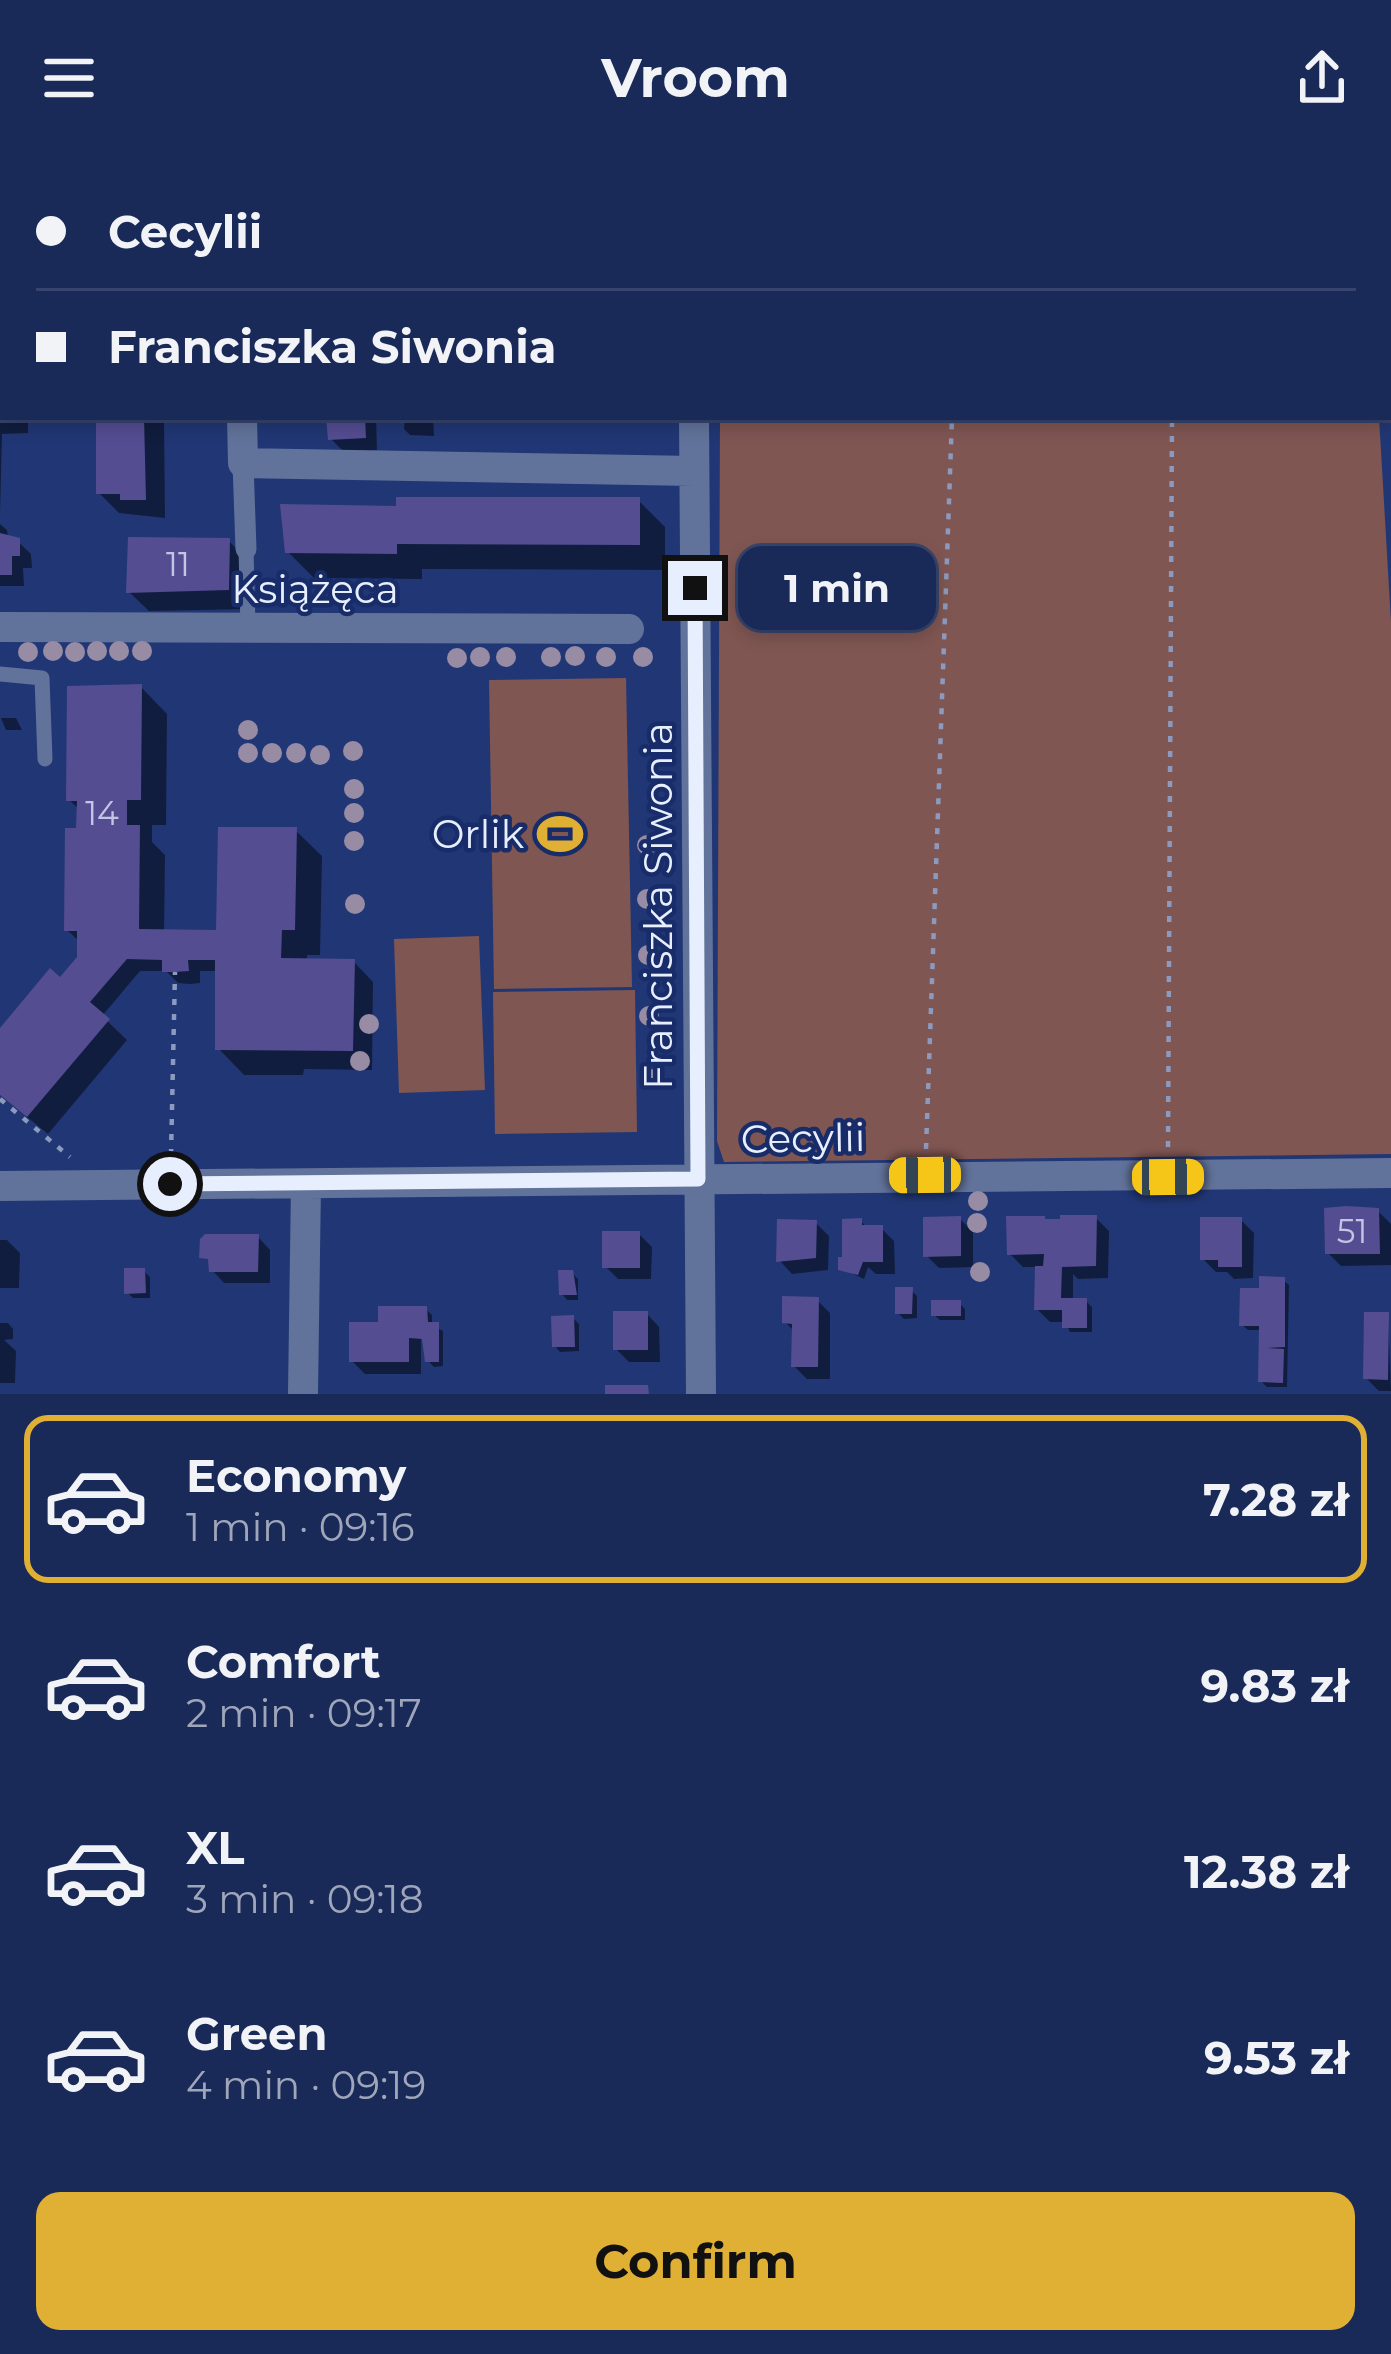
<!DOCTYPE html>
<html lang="en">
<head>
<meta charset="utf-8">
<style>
  :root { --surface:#192958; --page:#263561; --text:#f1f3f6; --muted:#9fa6ba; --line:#37456e; --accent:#e0b034 }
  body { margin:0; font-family:Montserrat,sans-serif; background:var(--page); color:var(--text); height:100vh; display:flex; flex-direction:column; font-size:45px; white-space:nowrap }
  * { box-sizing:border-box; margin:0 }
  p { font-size:39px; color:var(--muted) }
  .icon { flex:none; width:66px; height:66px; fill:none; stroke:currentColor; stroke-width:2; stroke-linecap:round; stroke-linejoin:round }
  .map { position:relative; height:1238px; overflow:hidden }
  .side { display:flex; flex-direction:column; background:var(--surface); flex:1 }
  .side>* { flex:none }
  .top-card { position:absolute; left:0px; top:0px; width:1392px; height:264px; box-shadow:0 6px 18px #0003,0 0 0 3px var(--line); display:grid; align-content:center; height:264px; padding:0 36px; background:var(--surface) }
  .end { position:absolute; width:54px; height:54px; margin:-27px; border:15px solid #e7eefe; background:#111; box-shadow:0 0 0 6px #111 }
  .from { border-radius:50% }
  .bubble { position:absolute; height:84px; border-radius:24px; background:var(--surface); box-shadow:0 6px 18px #0003,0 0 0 3px var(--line); font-size:39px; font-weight:700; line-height:84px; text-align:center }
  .car { position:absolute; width:36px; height:72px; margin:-36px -18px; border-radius:15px; box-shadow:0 0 9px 3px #0007; background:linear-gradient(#f5c518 24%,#345 0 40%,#f5c518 0 76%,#345 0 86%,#f5c518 0) }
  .top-card b { display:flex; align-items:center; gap:42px; height:114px; font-size:45px }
  .top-card b+b { border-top:3px solid var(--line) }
  .top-card i { width:30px; height:30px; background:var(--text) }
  ul { padding:21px 0 0; list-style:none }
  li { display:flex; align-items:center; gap:36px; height:168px; margin:0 24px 18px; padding:0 12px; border:6px solid transparent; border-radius:24px }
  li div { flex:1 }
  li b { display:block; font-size:45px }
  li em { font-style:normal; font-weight:700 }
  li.current { border-color:var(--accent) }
  li>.icon { width:108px; height:108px; stroke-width:1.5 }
  .cta { display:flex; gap:24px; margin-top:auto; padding:24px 36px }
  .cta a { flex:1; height:138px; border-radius:24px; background:var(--accent); color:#111; font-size:48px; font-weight:700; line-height:138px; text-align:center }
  header { display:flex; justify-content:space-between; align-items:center; height:156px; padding:0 36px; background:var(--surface); font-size:54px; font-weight:700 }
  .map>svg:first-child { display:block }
  .green { fill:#7f5652 }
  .shadow { fill:#0007 }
  .building { fill:#544d92 }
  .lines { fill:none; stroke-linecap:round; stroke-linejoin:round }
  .path { stroke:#8c9abf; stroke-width:4.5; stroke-dasharray:6 9; stroke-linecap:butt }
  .service { stroke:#62739b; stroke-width:15 }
  .pedestrian { stroke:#62739b; stroke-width:21 }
  .minor { stroke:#62739b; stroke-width:30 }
  .tree { fill:#988ca5 }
  .route { stroke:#e7eefe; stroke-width:15 }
  .labels { text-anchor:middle; stroke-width:9; stroke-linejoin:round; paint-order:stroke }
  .number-label { font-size:33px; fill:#c2c6e3 }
  .street-label { font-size:39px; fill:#e7eefe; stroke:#172c69 }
  .poi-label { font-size:39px; fill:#e7eefe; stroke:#172c69; text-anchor:end }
</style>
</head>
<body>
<header><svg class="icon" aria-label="menu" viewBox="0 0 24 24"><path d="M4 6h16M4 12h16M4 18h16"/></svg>Vroom<svg class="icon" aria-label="share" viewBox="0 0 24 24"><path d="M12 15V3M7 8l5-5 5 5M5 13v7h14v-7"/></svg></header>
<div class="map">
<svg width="1391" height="1238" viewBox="0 0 1391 1238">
  <rect width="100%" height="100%" fill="#213775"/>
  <path class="green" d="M724 0H1391V207L1389 210V3Z
    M720 261H1379L1391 466V998L724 1006 717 985Z
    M626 522 632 831 494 833 489 524Z
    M479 780 485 934 399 937 394 783Z
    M635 834 637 976 495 978 493 836Z"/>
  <path class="shadow" d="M0 0H25L3 3V66Z
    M32 0H69V3H35Z
    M193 0H244V3H195Z
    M433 0H530V3H433Z
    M0 153H3V206H0Z
    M0 229 3 261H28V277L2 278 0 358Z
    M99 261H164L165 362 119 357 99 337Z
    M330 261H376L377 294 344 296 331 283Z
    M405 261H433L434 280 410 279 404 273Z
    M638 344 665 371V414L422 413V423L314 422 288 396 399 353Z
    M0 368 7 374 8 381H13L31 398 32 412H23L24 430H0Z
    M229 385 248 405V453L149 455 129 436Z
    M141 531 167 558 166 669H152V686L165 699 164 778 214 777 295 674 322 700 320 799H307V806H354L373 826 372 914 304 913 303 919H244L218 892 219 815H200V827L190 828 178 827 166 815H140L102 860 127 884 48 978 0 939V876L60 825 80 802V786L67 774 80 654 69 644Z
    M1 562H16L22 574H6Z
    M1378 1055 1391 1068V1109L1341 1110 1328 1097Z
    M1096 1062 1109 1075 1108 1122 1078 1123 1073 1118V1145H1086L1092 1151V1176H1070L1065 1166H1050L1037 1153 1038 1111H1023L1010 1098 1047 1066Z
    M960 1063 973 1076V1111L939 1112 926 1099Z
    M1241 1064 1254 1077 1253 1122 1234 1123 1227 1116H1216L1203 1103Z
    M861 1065 867 1072H881L894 1085 895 1118H876L868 1111 864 1123 841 1112Z
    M816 1067 829 1080 828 1114 792 1118 780 1105Z
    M639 1078 652 1091 651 1123H618L605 1110Z
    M258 1081 270 1094V1127H224L212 1114Z
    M0 1084H7L20 1097 19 1132H0Z
    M144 1115 150 1121V1142H133L127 1136Z
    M572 1117 578 1123V1144H567L562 1138Z
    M1283 1124 1289 1129 1287 1231H1267L1261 1225V1174H1248L1242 1169 1262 1136Z
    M911 1134 917 1140V1162L904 1163 898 1157Z
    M817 1144 830 1157V1223H807L794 1210 795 1176 785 1166Z
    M959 1147 965 1153V1164H940L934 1159Z
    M426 1153 432 1159V1169L443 1175V1210L434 1211 428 1205 425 1182 421 1183V1218H365L352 1205 386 1169Z
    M647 1158 659 1171 660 1206H629L616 1193Z
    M1388 1159 1391 1235H1379L1366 1222Z
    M573 1162 579 1168V1195L560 1196 555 1190Z
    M0 1167H8L13 1173V1183L4 1184 16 1195 15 1227H0Z"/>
  <path class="building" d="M96 261H144L146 344H120V338H96Z
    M326 261H365L366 282 328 284Z
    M396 341H640V389L397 388V398L285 397 280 348 396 350Z
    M0 377 20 382V400H12V419H0Z
    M128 381 230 382 229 434 126 437Z
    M142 528 141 644H127V669H140L139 773 216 774 218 671H297L295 774H282L281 802 355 803 353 895 215 894V804H188L189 815 175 816H162V804L127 803 90 846 110 863 27 961 0 939V872L50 812 60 821 77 801V775H64L65 672H76L77 645H66L67 530Z
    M1346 1050 1379 1052 1380 1098H1325L1324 1052Z
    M1060 1059H1097L1096 1110 1062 1111 1061 1142H1087V1172H1062V1154H1034L1035 1110H1043L1044 1098 1007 1099 1006 1060H1045V1063H1060Z
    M961 1060V1100L923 1101V1061Z
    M1200 1061H1242V1111H1218V1104H1200Z
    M862 1062V1069H883V1106H863L858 1119 838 1114V1101H842V1063Z
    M777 1063 817 1064 816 1102 776 1106Z
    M602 1075H640V1112H602Z
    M205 1078H259L258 1116H209L208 1103 199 1102 200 1083Z
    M124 1112H145L146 1137 124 1138Z
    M558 1114H573L577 1139H559Z
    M1259 1120 1285 1121V1191L1267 1192 1284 1193 1283 1227 1258 1226 1259 1170H1239L1240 1132H1259Z
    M895 1131H913L912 1158H895Z
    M782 1140 819 1141 818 1211H791L792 1168 782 1167Z
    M931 1144H961V1160H931Z
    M378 1150H427L428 1166H439V1206H425L422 1183 409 1182V1206H349V1166H378Z
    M613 1155H648V1194H613Z
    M1364 1156H1389L1388 1224 1363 1223Z
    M574 1159 575 1191H552L551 1160Z
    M605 1229H648L649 1238H605Z"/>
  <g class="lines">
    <path class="path" d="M957 0V3
      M1174 3V0
      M0 943 70 1001
      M1168 991 1172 261
      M926 993 952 261
      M171 999 175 816"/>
    <path class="service" d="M246 393 248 471
      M0 518 42 522 45 603"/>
    <path class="pedestrian" d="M243 307 246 393"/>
    <path class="minor" d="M295 0V3
      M700 3V0
      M0 102H3
      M242 261 243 307 694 315
      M694 261 701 1238
      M0 471 629 473
      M0 1030 1391 1017
      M303 1238 306 1028"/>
  </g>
  <g class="tree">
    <circle cx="53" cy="495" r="10"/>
    <circle cx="97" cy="495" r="10"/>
    <circle cx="119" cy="495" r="10"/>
    <circle cx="142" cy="495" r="10"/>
    <circle cx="28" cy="496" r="10"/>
    <circle cx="75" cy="496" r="10"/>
    <circle cx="575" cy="500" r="10"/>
    <circle cx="480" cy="501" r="10"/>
    <circle cx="506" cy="501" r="10"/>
    <circle cx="551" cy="501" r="10"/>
    <circle cx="606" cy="501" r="10"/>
    <circle cx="643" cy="501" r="10"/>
    <circle cx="457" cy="502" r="10"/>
    <circle cx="248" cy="574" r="10"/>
    <circle cx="353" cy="595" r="10"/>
    <circle cx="248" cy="597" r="10"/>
    <circle cx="272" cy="597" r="10"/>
    <circle cx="296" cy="597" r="10"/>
    <circle cx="320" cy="599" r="10"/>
    <circle cx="354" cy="633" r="10"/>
    <circle cx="354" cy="657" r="10"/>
    <circle cx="354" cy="685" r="10"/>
    <circle cx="647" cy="689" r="10"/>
    <circle cx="647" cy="743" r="10"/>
    <circle cx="355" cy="748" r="10"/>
    <circle cx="648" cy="799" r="10"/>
    <circle cx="649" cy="860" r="10"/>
    <circle cx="369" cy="868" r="10"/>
    <circle cx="360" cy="905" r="10"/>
    <circle cx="650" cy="923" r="10"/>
    <circle cx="978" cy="1045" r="10"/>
    <circle cx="977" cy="1067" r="10"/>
    <circle cx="980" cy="1116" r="10"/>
  </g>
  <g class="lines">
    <path class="route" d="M170 1028 698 1023 695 432"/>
  </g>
  <defs>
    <g id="stadium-bare" transform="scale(3.6)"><path d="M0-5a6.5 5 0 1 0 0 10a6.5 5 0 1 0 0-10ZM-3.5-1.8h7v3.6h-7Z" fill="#e0b034" stroke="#172c69" stroke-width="2.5" paint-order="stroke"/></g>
  </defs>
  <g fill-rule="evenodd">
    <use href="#stadium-bare" x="560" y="678"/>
  </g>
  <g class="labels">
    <g class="number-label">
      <text x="178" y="420">11</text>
      <text x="102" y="669">14</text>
      <text x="1352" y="1087">51</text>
    </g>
    <g class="street-label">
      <text x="315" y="447">Książęca</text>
      <text transform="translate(658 750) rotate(-90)" y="14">Franciszka Siwonia</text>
      <text transform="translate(803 982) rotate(-1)" y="14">Cecylii</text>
    </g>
    <g class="poi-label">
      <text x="524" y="692">Orlik</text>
    </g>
  </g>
</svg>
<i class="end from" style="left:170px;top:1028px"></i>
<i class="end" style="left:695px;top:432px"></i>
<div class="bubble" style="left:738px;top:390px;width:198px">1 min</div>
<i class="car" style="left:925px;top:1019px;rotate:269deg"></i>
<i class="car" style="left:1168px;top:1021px;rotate:89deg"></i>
<div class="top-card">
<b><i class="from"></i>Cecylii</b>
<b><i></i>Franciszka Siwonia</b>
</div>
</div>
<section class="side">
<ul>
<li class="current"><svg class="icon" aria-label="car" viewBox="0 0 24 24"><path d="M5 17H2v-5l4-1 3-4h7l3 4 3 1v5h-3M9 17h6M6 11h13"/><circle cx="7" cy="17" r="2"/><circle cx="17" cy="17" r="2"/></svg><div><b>Economy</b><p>1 min · 09:16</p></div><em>7.28 zł</em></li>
<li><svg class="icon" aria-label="car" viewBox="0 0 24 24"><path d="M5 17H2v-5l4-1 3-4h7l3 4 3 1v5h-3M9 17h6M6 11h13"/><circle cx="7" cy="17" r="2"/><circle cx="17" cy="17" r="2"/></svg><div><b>Comfort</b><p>2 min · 09:17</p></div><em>9.83 zł</em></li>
<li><svg class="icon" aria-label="car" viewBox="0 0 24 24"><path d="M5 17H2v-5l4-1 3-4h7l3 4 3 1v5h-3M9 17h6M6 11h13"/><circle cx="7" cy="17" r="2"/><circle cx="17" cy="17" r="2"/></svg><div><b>XL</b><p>3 min · 09:18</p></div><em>12.38 zł</em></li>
<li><svg class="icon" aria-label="car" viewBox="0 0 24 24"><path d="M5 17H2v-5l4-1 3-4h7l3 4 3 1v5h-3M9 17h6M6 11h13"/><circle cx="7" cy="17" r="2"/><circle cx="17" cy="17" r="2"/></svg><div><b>Green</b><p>4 min · 09:19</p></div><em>9.53 zł</em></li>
</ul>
<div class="cta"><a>Confirm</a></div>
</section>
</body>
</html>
